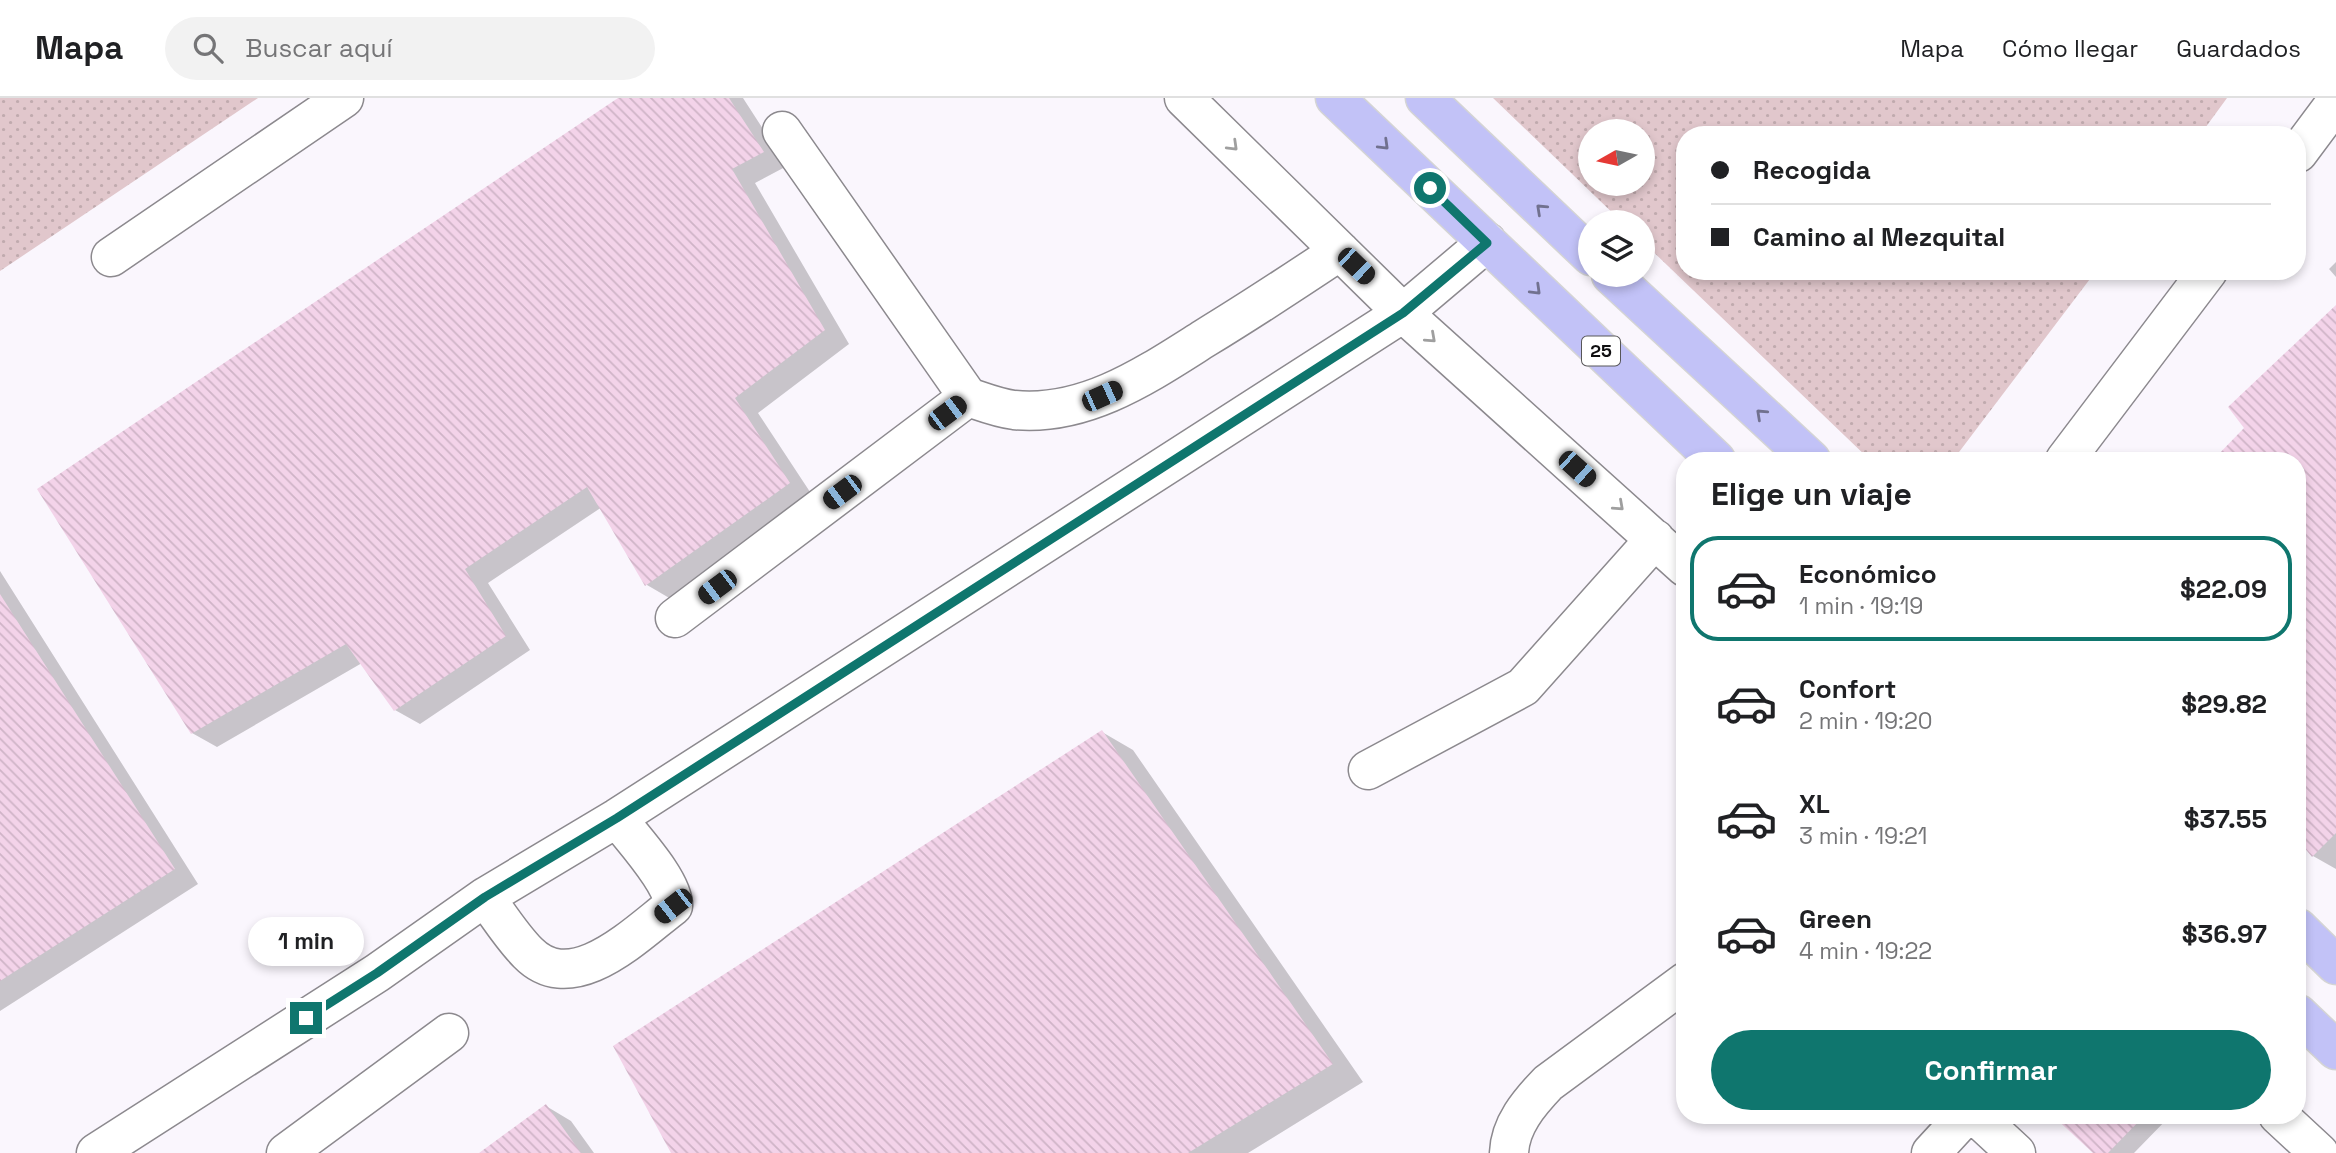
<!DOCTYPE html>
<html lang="es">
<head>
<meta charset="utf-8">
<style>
  :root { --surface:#fff; --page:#f2f2f2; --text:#202124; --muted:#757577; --line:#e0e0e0; --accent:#0f766e }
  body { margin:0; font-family:"Space Grotesk",sans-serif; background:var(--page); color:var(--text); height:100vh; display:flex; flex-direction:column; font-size:26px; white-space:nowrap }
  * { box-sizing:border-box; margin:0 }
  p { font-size:23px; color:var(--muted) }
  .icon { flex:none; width:38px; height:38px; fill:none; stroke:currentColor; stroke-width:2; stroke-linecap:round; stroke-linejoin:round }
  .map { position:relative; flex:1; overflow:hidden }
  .side { position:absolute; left:1676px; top:354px; width:630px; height:672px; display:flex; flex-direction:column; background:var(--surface); border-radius:28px; box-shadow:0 4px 10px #0003 }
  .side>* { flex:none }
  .hud { position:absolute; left:1676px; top:28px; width:630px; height:154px; border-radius:28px; box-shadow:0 4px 10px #0003; display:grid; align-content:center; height:154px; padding:0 35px; background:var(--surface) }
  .needle { width:46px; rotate:261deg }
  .buttons { position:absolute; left:1578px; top:21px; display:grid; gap:14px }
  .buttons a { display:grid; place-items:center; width:77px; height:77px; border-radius:50%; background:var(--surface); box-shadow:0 4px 10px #0003; font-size:35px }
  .end { position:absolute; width:32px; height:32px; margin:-16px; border:9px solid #0f766e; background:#fff; box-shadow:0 0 0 4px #fff }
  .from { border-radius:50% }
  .bubble { position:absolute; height:49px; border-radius:24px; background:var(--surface); box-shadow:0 4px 10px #0003; font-size:23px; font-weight:800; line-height:49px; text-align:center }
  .car { position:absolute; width:21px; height:42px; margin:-21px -10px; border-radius:9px; box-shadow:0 0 5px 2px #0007; background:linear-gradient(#222 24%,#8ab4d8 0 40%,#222 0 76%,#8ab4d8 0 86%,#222 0) }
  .hud b { display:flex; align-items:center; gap:24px; height:66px; font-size:26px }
  .hud b+b { border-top:2px solid var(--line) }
  .hud i { width:18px; height:18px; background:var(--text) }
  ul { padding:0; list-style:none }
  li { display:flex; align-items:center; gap:21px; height:105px; margin:0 14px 10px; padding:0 21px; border:4px solid transparent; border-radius:28px }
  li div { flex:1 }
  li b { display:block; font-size:26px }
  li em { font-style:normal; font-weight:800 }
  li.selected { border-color:var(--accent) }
  li>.icon { width:63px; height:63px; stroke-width:1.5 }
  h2 { padding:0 35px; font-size:32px; line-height:84px }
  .button { display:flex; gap:14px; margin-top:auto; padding:14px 35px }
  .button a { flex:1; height:80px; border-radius:42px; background:var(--accent); color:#fff; font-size:28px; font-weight:800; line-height:80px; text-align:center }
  header { display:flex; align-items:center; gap:42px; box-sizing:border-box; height:98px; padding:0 35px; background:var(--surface); border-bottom:2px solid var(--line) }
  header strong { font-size:33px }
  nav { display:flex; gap:38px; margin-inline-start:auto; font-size:24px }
  .search { width:490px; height:63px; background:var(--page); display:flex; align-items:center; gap:18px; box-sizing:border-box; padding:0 24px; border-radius:38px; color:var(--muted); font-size:26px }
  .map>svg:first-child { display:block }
  .grass { fill:url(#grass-dots); fill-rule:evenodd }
  .shadow { fill:#0003 }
  .building { fill:url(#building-back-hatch) }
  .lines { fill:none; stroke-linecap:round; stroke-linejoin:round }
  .minor-casing { stroke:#8c898e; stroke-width:41 }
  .major-casing { stroke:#d4d4d4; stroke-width:41 }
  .minor { stroke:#fff; stroke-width:38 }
  .major { stroke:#c2c2f7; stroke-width:38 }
  .oneway { stroke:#71718f }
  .oneway2 { stroke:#9f9f9f }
  .route { stroke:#0f766e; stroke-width:9 }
  .labels { text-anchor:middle; stroke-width:7; stroke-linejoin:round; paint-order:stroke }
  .shield { fill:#fff; stroke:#575658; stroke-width:2 }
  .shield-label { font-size:18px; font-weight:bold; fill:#0f0e10 }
</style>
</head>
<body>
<header>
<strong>Mapa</strong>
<div class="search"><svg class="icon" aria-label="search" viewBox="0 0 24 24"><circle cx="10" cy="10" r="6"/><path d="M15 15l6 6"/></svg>Buscar aquí</div>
<nav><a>Mapa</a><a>Cómo llegar</a><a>Guardados</a></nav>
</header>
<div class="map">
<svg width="2336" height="1055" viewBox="0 0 2336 1055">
  <defs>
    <pattern id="grass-dots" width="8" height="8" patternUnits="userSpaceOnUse" patternTransform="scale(1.75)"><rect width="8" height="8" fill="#e1c7cc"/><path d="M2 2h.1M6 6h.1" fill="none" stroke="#c0aaae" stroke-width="1.8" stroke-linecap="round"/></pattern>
    <pattern id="building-back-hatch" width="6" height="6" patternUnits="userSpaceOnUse" patternTransform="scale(1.75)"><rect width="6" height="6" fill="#f3d3e9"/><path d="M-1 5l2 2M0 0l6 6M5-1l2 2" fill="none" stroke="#cfb4c7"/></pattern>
  </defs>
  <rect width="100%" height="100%" fill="#faf6fd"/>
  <path class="grass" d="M0 0H258L0 173Z
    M1493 0H2227L2200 37H1685V173H2096L1953 362H1870L1643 144V124H1622ZM1591 33H1643V86H1591Z"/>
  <path class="shadow" d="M621 0H743L787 68 755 85 849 246 758 315 814 400 671 501 647 487 602 409 488 485 530 552 420 626 395 612 362 565 217 649 192 635Z
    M2336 164V179L2329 171Z
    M2336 209V771L2313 758 2298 739V362H2215L2247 330Z
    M0 473 198 786 0 913Z
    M1102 634 1133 652 1363 984 1248 1055H673Z
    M546 1008 571 1023 594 1055H482Z
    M1828 1017H1853L1839 1026Z
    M2057 1017H2171L2134 1055H2095Z"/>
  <path class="building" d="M618 0H729L764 54 732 71 825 232 735 300 790 385 645 488 587 389 465 471 506 538 394 613 346 546 191 636 37 391Z
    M2336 207V735L2312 759 2298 742V362H2213L2244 330 2228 309Z
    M0 496 175 771 0 883Z
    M1102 632 1333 966 1188 1055H671L613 948Z
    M546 1006 581 1055H479Z
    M2052 1017H2145L2108 1055H2093Z"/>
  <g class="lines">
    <g class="minor-casing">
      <path id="minor" d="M1184 0 1403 215 1685 469
        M782 33 968 299C983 304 998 310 1014 312 1086 319 1148 276 1205 240 1251 212 1295 183 1340 153
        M2298 55 2336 4
        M111 159 344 0
        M2065 362 2208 173
        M675 520 968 299
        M1368 672 1523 589 1655 441
        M485 799C499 818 512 839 528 855 573 901 637 835 673 808 674 784 632 740 617 720
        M1975 1017 2016 1055
        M2278 1017 2319 1055
        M96 1055 377 875 485 799 617 720 1403 215 1487 144
        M286 1055 449 935
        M1509 1055C1510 1027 1529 1005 1548 985L1685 884
        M1931 1055 1966 1017"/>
    </g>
    <g class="major-casing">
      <path id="major" d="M1335 0 1716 362
        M1425 0 1591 158
        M1611 177 1811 362
        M2298 830 2336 867
        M2298 916 2336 952"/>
    </g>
    <use href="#minor" class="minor"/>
    <use href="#major" class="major"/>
  </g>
  <defs><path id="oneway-chevron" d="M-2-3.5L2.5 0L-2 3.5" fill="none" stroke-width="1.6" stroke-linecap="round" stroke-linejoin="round" transform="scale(1.75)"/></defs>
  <g class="oneway">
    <use href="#oneway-chevron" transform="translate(1384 47) rotate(44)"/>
    <use href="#oneway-chevron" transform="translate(1541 111) rotate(-137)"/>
    <use href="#oneway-chevron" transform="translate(1536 192) rotate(44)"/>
    <use href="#oneway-chevron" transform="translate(1761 316) rotate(-137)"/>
  </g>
  <g class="oneway2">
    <use href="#oneway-chevron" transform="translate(1233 48) rotate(44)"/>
    <use href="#oneway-chevron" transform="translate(1431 240) rotate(42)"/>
    <use href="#oneway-chevron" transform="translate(1619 408) rotate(42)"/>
  </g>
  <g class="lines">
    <path class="route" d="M306 920 377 875 485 799 617 720 1403 215 1487 145 1430 90"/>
  </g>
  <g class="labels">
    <rect class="shield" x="1582" y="238.5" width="38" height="29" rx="5"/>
    <g class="shield-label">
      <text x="1601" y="259">25</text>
    </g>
  </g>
</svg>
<div class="buttons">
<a><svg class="needle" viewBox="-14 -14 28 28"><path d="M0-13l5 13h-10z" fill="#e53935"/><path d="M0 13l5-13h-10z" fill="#757577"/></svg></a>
<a><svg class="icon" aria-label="layers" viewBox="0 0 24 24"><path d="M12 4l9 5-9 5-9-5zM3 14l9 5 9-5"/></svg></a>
</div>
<i class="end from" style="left:1430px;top:90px"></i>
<i class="end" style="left:306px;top:920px"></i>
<div class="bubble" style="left:248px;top:819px;width:116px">1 min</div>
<i class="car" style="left:1356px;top:168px;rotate:134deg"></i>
<i class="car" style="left:1102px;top:298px;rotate:66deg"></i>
<i class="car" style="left:947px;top:315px;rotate:53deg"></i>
<i class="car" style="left:1577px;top:371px;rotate:132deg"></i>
<i class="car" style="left:842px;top:394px;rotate:233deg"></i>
<i class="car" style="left:717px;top:489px;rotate:233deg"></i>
<i class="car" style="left:673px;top:808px;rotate:232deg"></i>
<div class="hud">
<b><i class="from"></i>Recogida</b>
<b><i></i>Camino al Mezquital</b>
</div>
<section class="side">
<h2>Elige un viaje</h2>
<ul>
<li class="selected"><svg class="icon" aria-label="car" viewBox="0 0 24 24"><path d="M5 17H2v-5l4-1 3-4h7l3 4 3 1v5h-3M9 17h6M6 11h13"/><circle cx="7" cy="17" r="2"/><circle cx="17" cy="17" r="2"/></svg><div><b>Económico</b><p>1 min · 19:19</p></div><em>$22.09</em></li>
<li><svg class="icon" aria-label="car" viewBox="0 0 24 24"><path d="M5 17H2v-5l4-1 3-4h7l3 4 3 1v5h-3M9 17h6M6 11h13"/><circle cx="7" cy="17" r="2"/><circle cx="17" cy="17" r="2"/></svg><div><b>Confort</b><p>2 min · 19:20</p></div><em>$29.82</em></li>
<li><svg class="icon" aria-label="car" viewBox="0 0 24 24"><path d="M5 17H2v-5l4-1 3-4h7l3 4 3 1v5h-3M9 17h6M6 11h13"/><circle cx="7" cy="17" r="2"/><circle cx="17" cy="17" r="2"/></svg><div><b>XL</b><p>3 min · 19:21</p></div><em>$37.55</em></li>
<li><svg class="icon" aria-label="car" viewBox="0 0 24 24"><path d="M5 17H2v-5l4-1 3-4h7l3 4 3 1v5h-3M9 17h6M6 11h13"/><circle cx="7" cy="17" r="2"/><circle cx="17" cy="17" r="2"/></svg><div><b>Green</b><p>4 min · 19:22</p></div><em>$36.97</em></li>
</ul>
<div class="button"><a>Confirmar</a></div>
</section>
</div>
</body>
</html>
